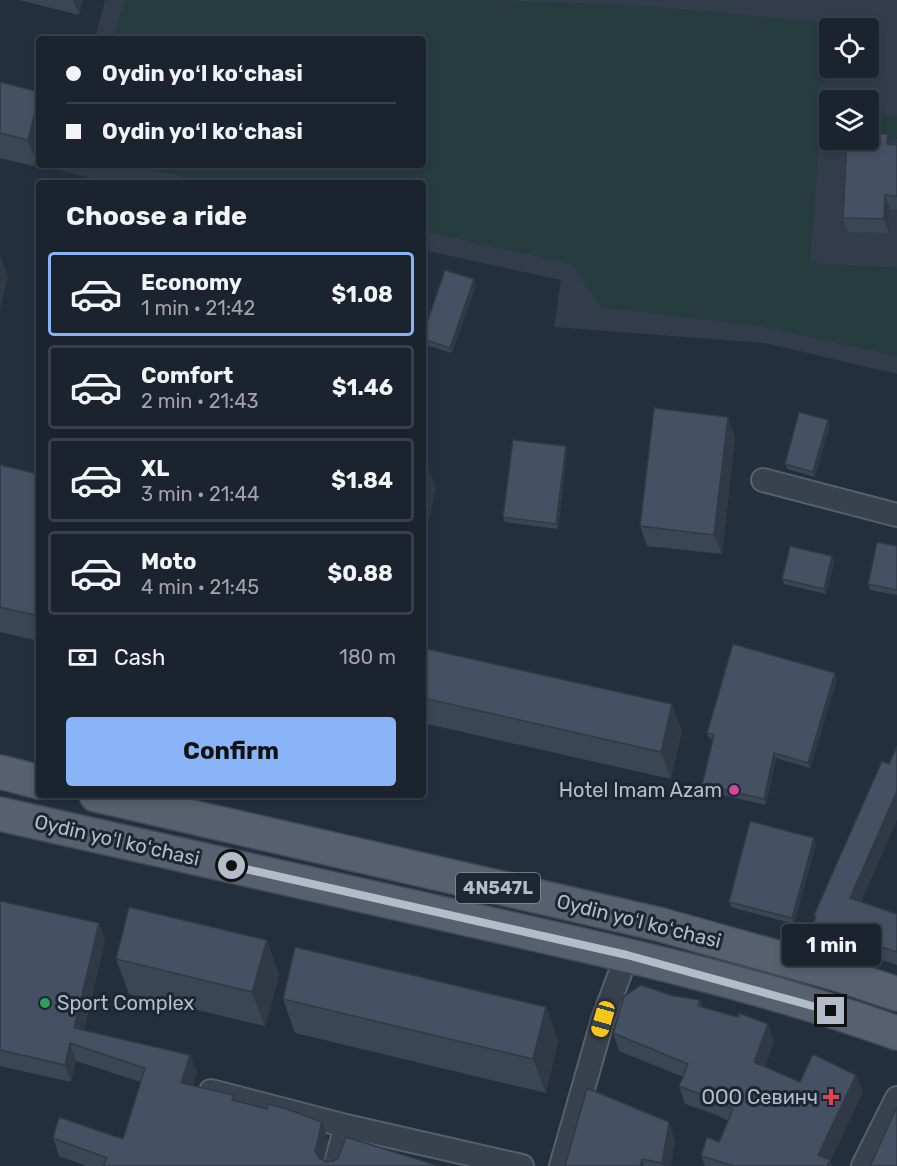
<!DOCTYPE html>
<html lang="en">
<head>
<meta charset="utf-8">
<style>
  :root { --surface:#1b232e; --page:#242b36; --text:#f1f3f6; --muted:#a0a4aa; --line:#39404a; --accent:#8ab4f8 }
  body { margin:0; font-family:Rubik,sans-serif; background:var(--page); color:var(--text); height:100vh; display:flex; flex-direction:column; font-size:22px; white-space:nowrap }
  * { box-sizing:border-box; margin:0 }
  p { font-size:20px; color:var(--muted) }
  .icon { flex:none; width:33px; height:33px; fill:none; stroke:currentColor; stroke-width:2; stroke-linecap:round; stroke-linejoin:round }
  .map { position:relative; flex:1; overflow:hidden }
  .side { position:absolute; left:36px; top:180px; width:390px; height:618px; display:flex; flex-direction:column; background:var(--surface); border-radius:6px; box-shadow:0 3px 9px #0003,0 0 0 2px var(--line) }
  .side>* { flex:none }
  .top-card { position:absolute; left:36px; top:36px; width:390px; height:132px; border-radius:6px; box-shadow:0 3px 9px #0003,0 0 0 2px var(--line); display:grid; align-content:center; height:132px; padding:0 30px; background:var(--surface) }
  .tools { position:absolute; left:819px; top:18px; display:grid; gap:12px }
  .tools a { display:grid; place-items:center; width:60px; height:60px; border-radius:6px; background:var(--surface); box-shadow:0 3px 9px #0003,0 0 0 2px var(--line); font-size:30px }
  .end { position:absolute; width:27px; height:27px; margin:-14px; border:8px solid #b4bcc9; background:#111; box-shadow:0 0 0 3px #111 }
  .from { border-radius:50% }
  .bubble { position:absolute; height:42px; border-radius:6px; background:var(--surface); box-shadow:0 3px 9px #0003,0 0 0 2px var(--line); font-size:20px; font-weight:700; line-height:42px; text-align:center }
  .car { position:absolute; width:18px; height:36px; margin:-18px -9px; border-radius:8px; box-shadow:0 0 4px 2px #0007; background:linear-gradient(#f5c518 24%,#345 0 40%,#f5c518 0 76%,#345 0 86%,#f5c518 0) }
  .top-card b { display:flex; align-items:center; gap:21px; height:57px; font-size:22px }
  .top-card b+b { border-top:2px solid var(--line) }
  .top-card i { width:15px; height:15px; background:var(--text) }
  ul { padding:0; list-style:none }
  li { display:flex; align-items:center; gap:18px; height:84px; margin:0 12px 9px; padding:0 18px; border:3px solid var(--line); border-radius:6px }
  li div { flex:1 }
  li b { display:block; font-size:22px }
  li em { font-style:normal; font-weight:700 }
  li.active { border-color:var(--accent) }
  li>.icon { width:54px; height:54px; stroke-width:1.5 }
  h2 { padding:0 30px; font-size:27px; line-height:72px }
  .pay { display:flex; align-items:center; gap:15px; height:66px; padding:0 30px; font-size:22px }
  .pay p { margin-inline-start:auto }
  .primary-button { display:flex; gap:12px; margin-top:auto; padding:12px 30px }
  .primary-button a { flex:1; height:69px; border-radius:6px; background:var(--accent); color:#111; font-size:24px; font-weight:700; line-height:69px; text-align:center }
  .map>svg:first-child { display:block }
  .airport { fill:#323c4b; fill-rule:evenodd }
  .green { fill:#263c3f }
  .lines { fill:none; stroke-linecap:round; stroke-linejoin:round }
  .street-casing { stroke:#565f6c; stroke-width:26 }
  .primary-casing { stroke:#414a57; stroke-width:36 }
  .street { stroke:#38414e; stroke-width:22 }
  .primary { stroke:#56606e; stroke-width:33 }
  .wall { fill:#3b4654 }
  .shaded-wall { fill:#303945 }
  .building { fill:#455162; stroke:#303945; stroke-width:1.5 }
  .route { stroke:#b4bcc9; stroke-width:8 }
  .hotel-dot { fill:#d1479c; stroke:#1d2633; stroke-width:2 }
  .leisure-dot { fill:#2e9e5b; stroke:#1d2633; stroke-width:2 }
  .health-dot { fill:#e0444e; stroke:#1d2633; stroke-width:2 }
  .labels { text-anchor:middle; stroke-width:6; stroke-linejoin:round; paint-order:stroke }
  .shield { fill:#1d2633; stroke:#878f9c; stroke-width:1.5 }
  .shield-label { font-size:18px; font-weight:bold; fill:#b4bcc9 }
  .poi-label { font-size:20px; fill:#b4bcc9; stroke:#1d2633; text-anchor:end }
  .street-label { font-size:20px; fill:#b4bcc9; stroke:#1d2633 }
</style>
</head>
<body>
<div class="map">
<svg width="897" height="1166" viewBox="0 0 897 1166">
  <rect width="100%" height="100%" fill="#242f3e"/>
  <path class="airport" d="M105 0H897V374L765 343 554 327 561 280 423 250V183H117L61 171 63 165H423V39H95ZM830 28H868V68H830ZM830 100H868V140H830Z"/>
  <path class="green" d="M125 0H490L648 6 819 22 826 30 827 37 810 263 897 268V356L764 327 601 307 571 264 423 231V183H210L131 165H423V39H113Z
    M869 115 897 116V139L869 138Z"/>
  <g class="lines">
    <g class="street-casing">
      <path id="street" d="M763 480 897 515
        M211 1091 346 1126 522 1166
        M335 1166 346 1126
        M561 1166 603 1019 627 955
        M863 1166 897 1098"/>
    </g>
    <g class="primary-casing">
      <path id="primary" d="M0 772 39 782
        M96 795 658 924 837 974 897 994
        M0 814C156 849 311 884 467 919 611 951 757 983 897 1033"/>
    </g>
    <use href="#street" class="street"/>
    <use href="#primary" class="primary"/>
  </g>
  <path class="wall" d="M19 0H83L79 15Z
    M0 82 39 92V162L38 167 0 158Z
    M891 144 897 145V209H890L889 233 848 232 843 218Z
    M474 279 476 285 452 353 423 344V334Z
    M828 420 830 425 815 477 787 469 785 464Z
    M735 437 722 554 647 546 640 526Z
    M566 446 567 451 558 529 505 522 503 517Z
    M0 465 39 474V641L0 632Z
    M897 546V595L870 590 868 584Z
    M834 562 826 594 784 584 782 579Z
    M423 648 682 731 671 779 423 723Z
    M837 679 810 768 776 758 766 805 704 791 702 785 713 740 709 738 707 733Z
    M897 746V819L861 902 897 914V965L819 939 813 924 815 918 814 915 889 764Z
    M816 843 794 924 731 907 729 902Z
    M0 901 99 923 105 940 84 1030 190 1055 197 1072 192 1086 235 1101 328 1140 324 1161 326 1162 439 1166H87L59 1156 53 1138 123 1139 141 1082 76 1061 71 1082 0 1066Z
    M267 940 279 975 265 1026 129 994 116 959Z
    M674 996 700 1000 702 1007 774 1041 765 1067 800 1082 856 1075 863 1092 830 1161 832 1166H705L701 1156 719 1142 728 1121 717 1115 685 1104 679 1086 683 1077 619 1051 613 1033Z
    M283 999 546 1007 558 1041 546 1093 295 1033Z
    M675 1140 671 1166H565Z"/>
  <path class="shaded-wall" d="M73 0H83L79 15Z
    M39 97V162L38 167 28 140Z
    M888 134 893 148 887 144Z
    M885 195 890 209 889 233 884 219Z
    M0 254 8 277 0 310Z
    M474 279 476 285 452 353 450 348Z
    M728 417 735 437 722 554 714 535Z
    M828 420 830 425 815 477 813 472Z
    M566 446 567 451 558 529 556 524Z
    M426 461 436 488 423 546V475Z
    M832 556 834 562 826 594 824 589Z
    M835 673 837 679 810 768 808 763Z
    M672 704 682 731 671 779 661 752Z
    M774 753 776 758 766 805 764 799Z
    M897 791V819L856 913 850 898Z
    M814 838 816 843 794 924 792 918Z
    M99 923 105 940 80 1046 74 1028Z
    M267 940 279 975 265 1026 252 992Z
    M546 1007 558 1041 546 1093 533 1059Z
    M768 1024 774 1041 761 1079 754 1062Z
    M70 1043 76 1061 71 1082 65 1065Z
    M190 1055 197 1072 188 1101 181 1083Z
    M856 1075 863 1092 830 1161 832 1166H822L818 1155Z
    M322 1122 328 1140 322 1166 315 1151Z
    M669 1122 675 1140 671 1166H663L662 1163Z
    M642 1159 644 1166H640Z"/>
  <path class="building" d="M0 82 39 92V97L28 140 0 133Z
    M868 134H888L887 144 897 145V196L885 195 884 219 843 218 847 140H868Z
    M445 270 474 279 450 348 423 339V334Z
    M654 408 728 417 714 535 640 526Z
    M799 412 828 420 813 472 785 464Z
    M513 440 566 446 556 524 503 517Z
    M423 460 426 461 423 475Z
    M0 465 39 474V616L0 607Z
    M877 542 897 546V590L868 584Z
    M790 546 832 556 824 589 782 579Z
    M733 644 835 673 808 763 774 753 764 799 702 785 714 735 707 733Z
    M423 648 672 704 661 752 423 698Z
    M897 746V791L850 898 897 914V952L813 924 816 916 814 915 882 761 889 764Z
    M750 821 814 838 792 918 729 902Z
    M0 901 99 923 74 1028 190 1055 181 1083 233 1095 232 1100 267 1109 268 1104 287 1109 322 1122 315 1151 319 1158 326 1162 333 1161 338 1158 346 1137 439 1166H103L107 1158 53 1138 59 1117 123 1139 145 1068 70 1043 65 1065 0 1050Z
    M129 907 267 940 252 992 116 959Z
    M295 947 546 1007 533 1059 283 999Z
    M641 985 674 996 700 1000 698 1006 738 1017 739 1013 768 1024 754 1062 800 1082 813 1054 856 1075 818 1155 830 1160 827 1166H734L701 1156 707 1137 719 1142 733 1109 711 1098 679 1086 688 1064 613 1033 624 996Z
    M587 1088 669 1122 662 1163 642 1159 640 1166H565Z
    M897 1107V1166H870Z"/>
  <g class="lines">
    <path class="route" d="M232 866 627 955 831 1011"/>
  </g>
  <circle class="hotel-dot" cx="734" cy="790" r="6"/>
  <circle class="leisure-dot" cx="45" cy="1003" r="6"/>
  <path class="health-dot" d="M828 1088h6v6h6v6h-6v6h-6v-6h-6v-6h6z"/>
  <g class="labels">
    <rect class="shield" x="456" y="873" width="84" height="30" rx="4.5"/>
    <g class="shield-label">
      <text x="498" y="894">4N547L</text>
    </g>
    <g class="poi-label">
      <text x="722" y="797">Hotel Imam Azam</text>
      <text x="57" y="1010" text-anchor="start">Sport Complex</text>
      <text x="818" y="1104">ООО Севинч</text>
    </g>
    <g class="street-label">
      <text transform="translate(117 840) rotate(13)" y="7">Oydin yoʻl koʻchasi</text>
      <text transform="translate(639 921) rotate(14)" y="7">Oydin yoʻl koʻchasi</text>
    </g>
  </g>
</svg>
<div class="tools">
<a><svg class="icon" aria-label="locate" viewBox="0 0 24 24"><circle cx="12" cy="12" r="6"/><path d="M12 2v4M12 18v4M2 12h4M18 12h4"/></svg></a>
<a><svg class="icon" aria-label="layers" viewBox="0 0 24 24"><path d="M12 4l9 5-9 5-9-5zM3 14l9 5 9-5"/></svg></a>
</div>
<i class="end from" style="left:232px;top:866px"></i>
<i class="end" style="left:831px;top:1011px"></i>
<div class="bubble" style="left:782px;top:924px;width:99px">1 min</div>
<i class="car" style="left:603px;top:1019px;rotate:196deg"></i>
<div class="top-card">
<b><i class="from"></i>Oydin yoʻl koʻchasi</b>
<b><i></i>Oydin yoʻl koʻchasi</b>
</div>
<section class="side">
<h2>Choose a ride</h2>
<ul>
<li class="active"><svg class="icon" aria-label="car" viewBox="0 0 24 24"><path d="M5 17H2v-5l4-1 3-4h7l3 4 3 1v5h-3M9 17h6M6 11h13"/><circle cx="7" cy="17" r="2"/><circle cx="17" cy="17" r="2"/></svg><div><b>Economy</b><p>1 min · 21:42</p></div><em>$1.08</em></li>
<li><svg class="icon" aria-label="car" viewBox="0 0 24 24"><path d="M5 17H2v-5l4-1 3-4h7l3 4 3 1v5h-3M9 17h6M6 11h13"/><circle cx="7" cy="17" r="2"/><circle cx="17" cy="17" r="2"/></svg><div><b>Comfort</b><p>2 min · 21:43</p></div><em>$1.46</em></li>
<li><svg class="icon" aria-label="car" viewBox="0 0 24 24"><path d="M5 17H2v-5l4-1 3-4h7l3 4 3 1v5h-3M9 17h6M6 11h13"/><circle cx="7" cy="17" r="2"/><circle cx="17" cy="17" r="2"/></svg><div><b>XL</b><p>3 min · 21:44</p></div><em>$1.84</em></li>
<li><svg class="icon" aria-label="car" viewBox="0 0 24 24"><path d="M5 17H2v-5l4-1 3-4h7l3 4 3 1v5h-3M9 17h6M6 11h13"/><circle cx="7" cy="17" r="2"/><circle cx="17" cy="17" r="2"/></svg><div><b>Moto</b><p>4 min · 21:45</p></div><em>$0.88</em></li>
</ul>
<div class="pay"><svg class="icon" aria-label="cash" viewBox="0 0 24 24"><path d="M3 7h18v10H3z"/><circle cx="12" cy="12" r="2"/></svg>Cash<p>180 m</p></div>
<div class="primary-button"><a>Confirm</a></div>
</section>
</div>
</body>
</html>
